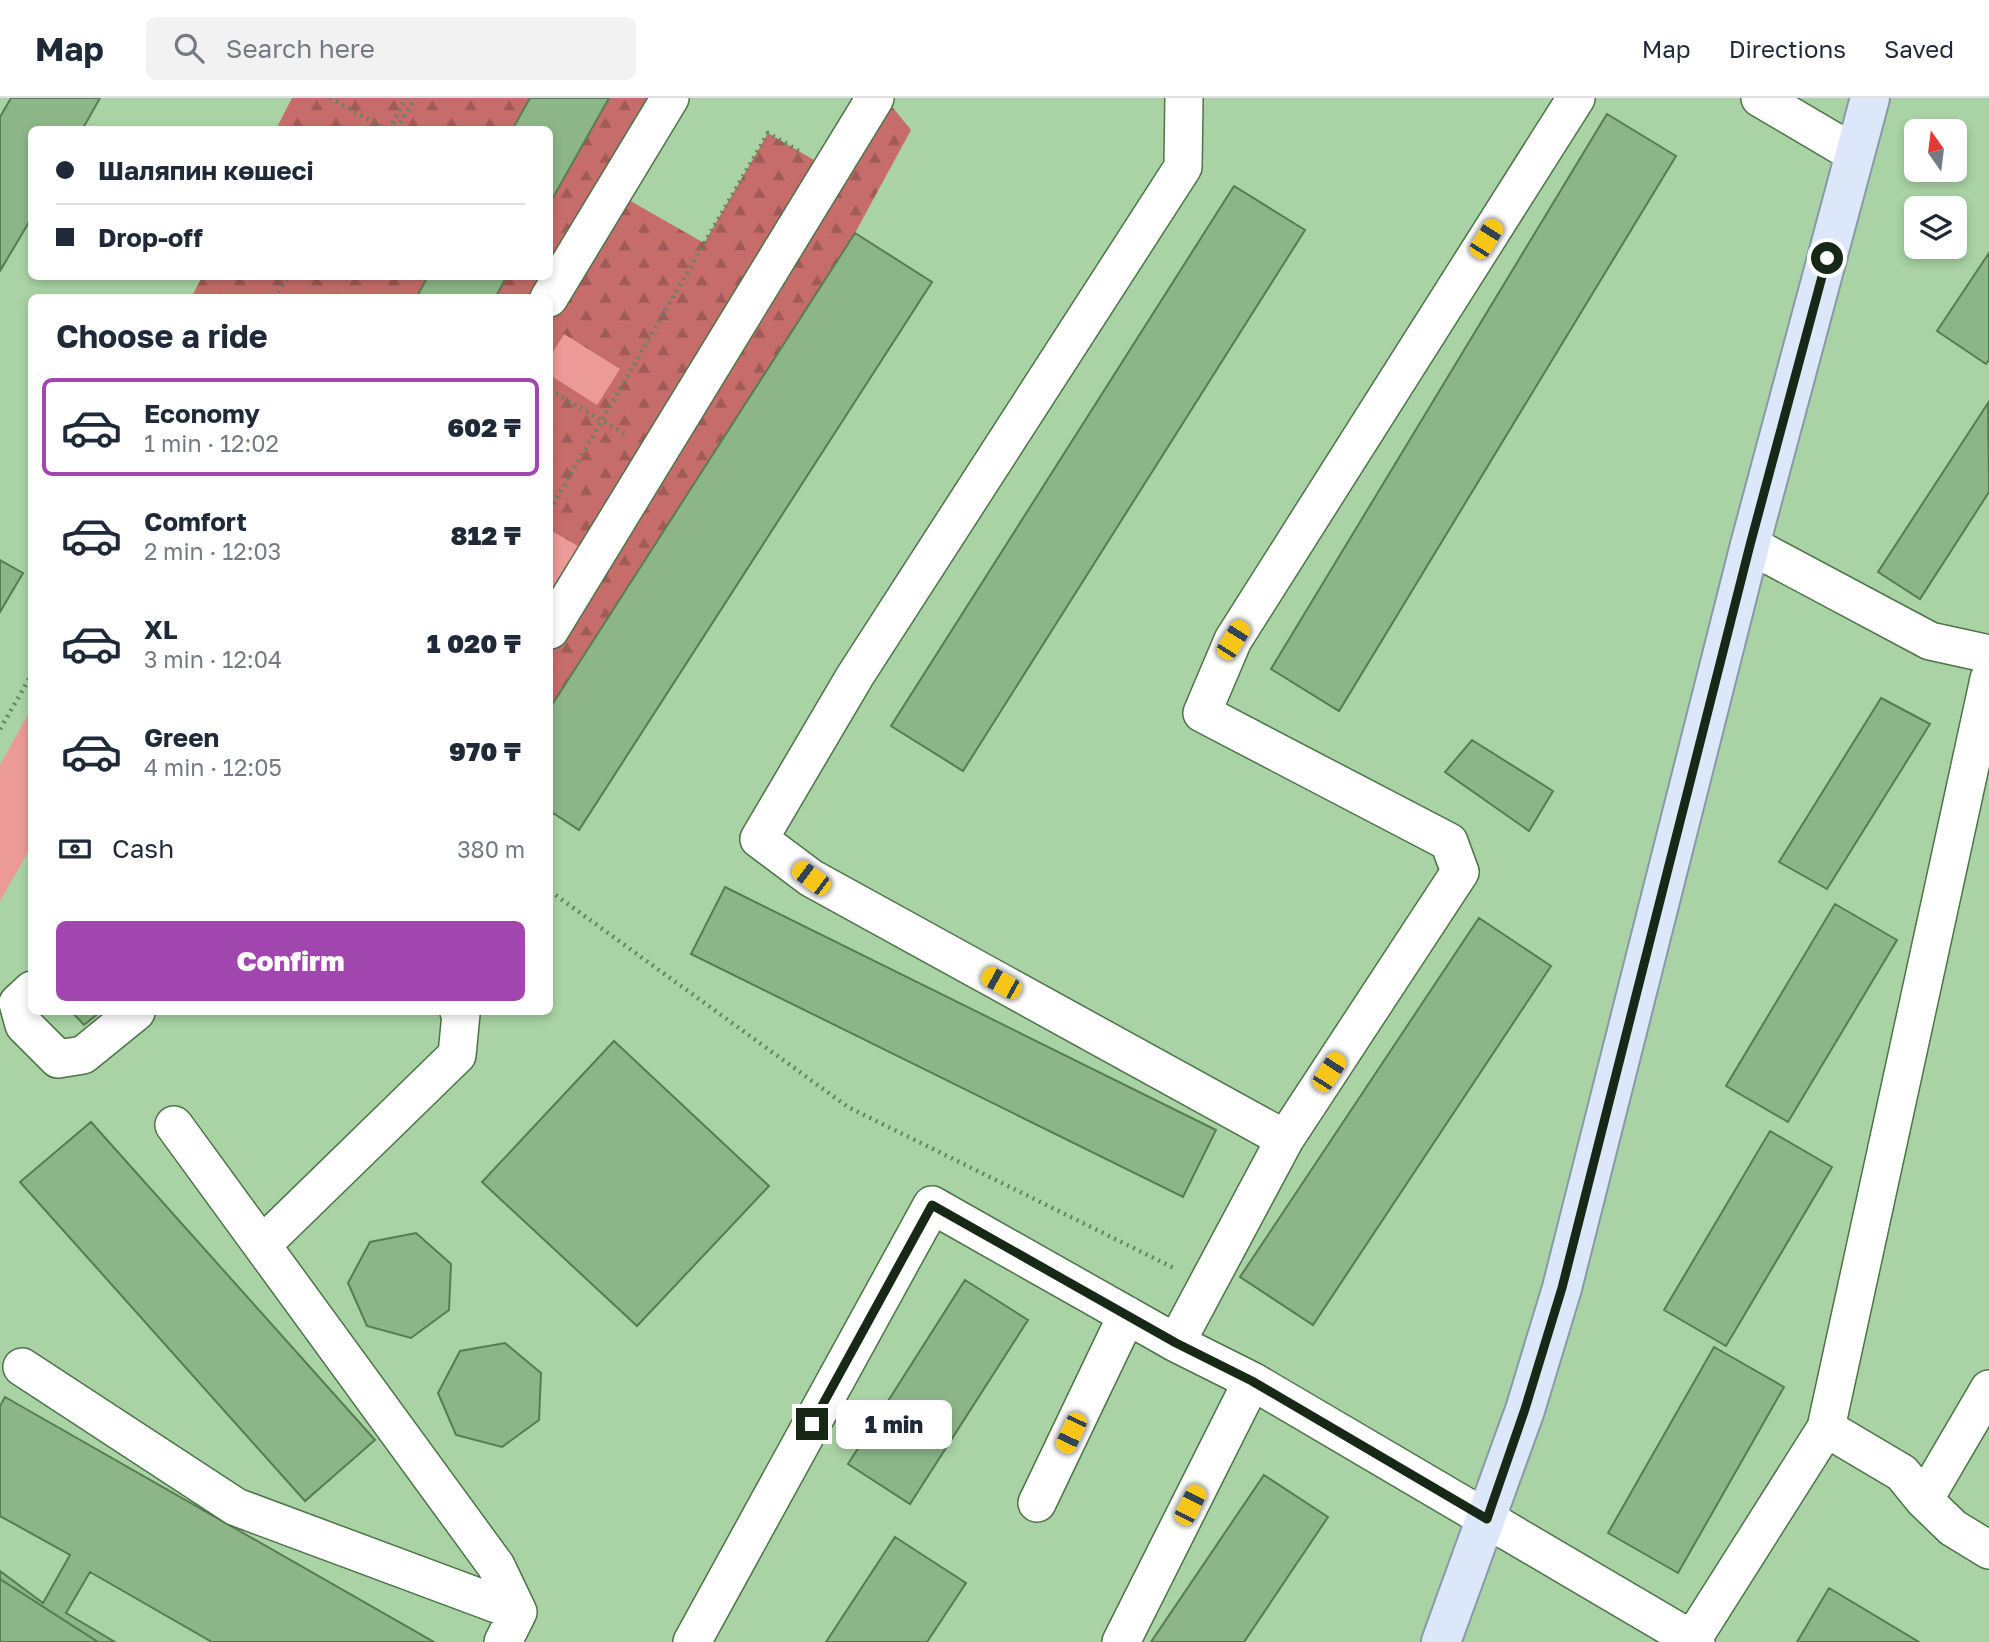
<!DOCTYPE html>
<html lang="en">
<head>
<meta charset="utf-8">
<style>
  :root { --surface:#fff; --page:#f2f2f3; --text:#1f2937; --muted:#747a83; --line:#e0e1e3; --accent:#a145af }
  body { margin:0; font-family:"Golos Text",sans-serif; background:var(--page); color:var(--text); height:100vh; display:flex; flex-direction:column; font-size:26px; white-space:nowrap }
  * { box-sizing:border-box; margin:0 }
  p { font-size:23px; color:var(--muted) }
  .icon { flex:none; width:38px; height:38px; fill:none; stroke:currentColor; stroke-width:2; stroke-linecap:round; stroke-linejoin:round }
  .map { position:relative; flex:1; overflow:hidden }
  .panel { position:absolute; left:28px; top:196px; width:525px; height:721px; display:flex; flex-direction:column; background:var(--surface); border-radius:10px; box-shadow:0 4px 10px #0003 }
  .panel>* { flex:none }
  .hud { position:absolute; left:28px; top:28px; width:525px; height:154px; border-radius:10px; box-shadow:0 4px 10px #0003; display:grid; align-content:center; height:154px; padding:0 28px; background:var(--surface) }
  .needle { width:46px; rotate:346deg }
  .tools { position:absolute; left:1904px; top:21px; display:grid; gap:14px }
  .tools a { display:grid; place-items:center; width:63px; height:63px; border-radius:10px; background:var(--surface); box-shadow:0 4px 10px #0003; font-size:35px }
  .end { position:absolute; width:32px; height:32px; margin:-16px; border:9px solid #182816; background:#fff; box-shadow:0 0 0 4px #fff }
  .from { border-radius:50% }
  .bubble { position:absolute; height:49px; border-radius:10px; background:var(--surface); box-shadow:0 4px 10px #0003; font-size:23px; font-weight:800; line-height:49px; text-align:center }
  .car { position:absolute; width:21px; height:42px; margin:-21px -10px; border-radius:9px; box-shadow:0 0 5px 2px #0007; background:linear-gradient(#f5c518 24%,#345 0 40%,#f5c518 0 76%,#345 0 86%,#f5c518 0) }
  .hud b { display:flex; align-items:center; gap:24px; height:66px; font-size:26px }
  .hud b+b { border-top:2px solid var(--line) }
  .hud i { width:18px; height:18px; background:var(--text) }
  ul { padding:0; list-style:none }
  li { display:flex; align-items:center; gap:21px; height:98px; margin:0 14px 10px; padding:0 14px; border:4px solid transparent; border-radius:10px }
  li div { flex:1 }
  li b { display:block; font-size:26px }
  li em { font-style:normal; font-weight:800 }
  li.selected { border-color:var(--accent) }
  li>.icon { width:63px; height:63px; stroke-width:1.5 }
  h2 { padding:0 28px; font-size:32px; line-height:84px }
  .pay { display:flex; align-items:center; gap:18px; height:77px; padding:0 28px; font-size:26px }
  .pay p { margin-inline-start:auto }
  .action { display:flex; gap:14px; margin-top:auto; padding:14px 28px }
  .action a { flex:1; height:80px; border-radius:10px; background:var(--accent); color:#fff; font-size:28px; font-weight:800; line-height:80px; text-align:center }
  header { display:flex; align-items:center; gap:42px; box-sizing:border-box; height:98px; padding:0 35px; background:var(--surface); border-bottom:2px solid var(--line) }
  header strong { font-size:33px }
  nav { display:flex; gap:38px; margin-inline-start:auto; font-size:24px }
  .search { width:490px; height:63px; background:var(--page); display:flex; align-items:center; gap:18px; box-sizing:border-box; padding:0 24px; border-radius:10px; color:var(--muted); font-size:26px }
  .map>svg:first-child { display:block }
  .forest { fill:url(#forest-firs) }
  .park { fill:#eb9a97 }
  .building { fill:#8db688; stroke:#567d52; stroke-width:2 }
  .lines { fill:none; stroke-linecap:round; stroke-linejoin:round }
  .minor-casing { stroke:#4d7349; stroke-width:40 }
  .major-casing { stroke:#889aa8; stroke-width:42 }
  .path { stroke:#658362; stroke-width:4.5; stroke-dasharray:2 5; stroke-linecap:butt }
  .minor { stroke:#fff; stroke-width:37 }
  .major { stroke:#dce7fa; stroke-width:38 }
  .route { stroke:#182816; stroke-width:9 }
</style>
</head>
<body>
<header>
<strong>Map</strong>
<div class="search"><svg class="icon" aria-label="search" viewBox="0 0 24 24"><circle cx="10" cy="10" r="6"/><path d="M15 15l6 6"/></svg>Search here</div>
<nav><a>Map</a><a>Directions</a><a>Saved</a></nav>
</header>
<div class="map">
<svg width="1989" height="1544" viewBox="0 0 1989 1544">
  <defs>
    <pattern id="forest-firs" width="22" height="20" patternUnits="userSpaceOnUse" patternTransform="scale(1.75)"><rect width="22" height="20" fill="#c66d6b"/><path d="M5 1l3.5 6h-7zM16 11l3.5 6h-7z" fill="#a05a57"/></pattern>
  </defs>
  <rect width="100%" height="100%" fill="#a9d3a4"/>
  <path class="forest" d="M292 0H530L512 31H276Z
    M609 0H670L613 93 704 145 768 35 831 72 885 0 911 32 855 135 550 610V200H495L507 179 550 178V105Z
    M202 179H428L416 199 191 200Z"/>
  <path class="park" d="M564 236 620 271 597 307 550 277V259Z
    M550 432 585 452 550 512Z
    M31 611V749L0 803V667Z"/>
  <path class="building" d="M11 0H100L82 32H32V119L0 173V19Z
    M530 0H609L550 105V32H512Z
    M1607 16 1676 58 1339 613 1271 571Z
    M1234 88 1305 132 963 673 891 628Z
    M855 135 932 184 579 732 550 713V610Z
    M1989 155V262L1986 266 1937 233Z
    M428 178H507L495 200H416Z
    M1988 305 1989 394 1920 501 1878 474Z
    M0 462 23 475 0 514Z
    M1881 600 1930 626 1827 791 1779 764Z
    M1472 642 1553 693 1529 733 1445 674Z
    M725 789 1216 1032 1183 1099 691 856Z
    M1835 806 1897 842 1788 1024 1726 988Z
    M1479 820 1551 868 1313 1227 1240 1179Z
    M72 914H100L84 927Z
    M614 943 769 1088 637 1228 482 1084Z
    M91 1024 375 1342 305 1403 20 1084Z
    M1770 1033 1832 1069 1726 1248 1664 1212Z
    M416 1135 451 1166 449 1212 411 1240 367 1228 348 1185 370 1144Z
    M965 1182 1028 1222 910 1406 848 1366Z
    M505 1245 541 1275 539 1322 502 1349 456 1337 438 1295 460 1253Z
    M1714 1249 1784 1289 1678 1475 1608 1435Z
    M5 1299 434 1544H212L90 1474 66 1515 115 1544H0V1473L43 1505 70 1457 0 1418V1308Z
    M1264 1377 1328 1419 1244 1544H1151Z
    M895 1439 966 1485 927 1544H826Z
    M0 1481 98 1544H0Z
    M1829 1490 1919 1544H1797Z"/>
  <g class="lines">
    <g class="minor-casing">
      <path id="minor" d="M1184 0 1183 69 855 578 759 741 811 780 1285 1041 1460 774 1449 744 1202 615 1233 542 1576 0
        M1760 0 1855 56
        M549 200 670 0
        M1750 447 1930 543 1989 556
        M550 532 875 0
        M32 892 18 905 24 927 58 961 83 957 136 914
        M174 1027 496 1468 518 1514
        M262 1147 457 957 461 916 459 914
        M1176 1245 1285 1041
        M22 1269 236 1409 518 1514
        M1826 1330 1902 1375 1924 1402 1953 1430 1989 1452
        M1924 1402 1989 1291
        M1037 1405 1127 1217
        M1692 1542 1826 1330 1989 581
        M503 1544 518 1514
        M692 1544 932 1107 1176 1245 1252 1283 1696 1544
        M1121 1544 1252 1283"/>
    </g>
    <g class="major-casing">
      <path id="major" d="M1441 1544 1525 1312 1562 1190 1750 447 1870 0"/>
    </g>
    <path class="path" d="M330 0 388 32
      M389 31 406 0
      M389 32 399 27 415 0
      M274 200 288 178
      M550 292 627 337
      M550 412 768 35 799 53
      M0 631 32 576
      M550 793 848 1009 1176 1171"/>
    <use href="#minor" class="minor"/>
    <use href="#major" class="major"/>
  </g>
  <g class="lines">
    <path class="route" d="M812 1326 932 1107 1176 1245 1252 1283 1487 1421 1525 1311 1562 1190 1750 447 1827 160"/>
  </g>
</svg>
<div class="tools">
<a><svg class="needle" viewBox="-14 -14 28 28"><path d="M0-13l5 13h-10z" fill="#e53935"/><path d="M0 13l5-13h-10z" fill="#747a83"/></svg></a>
<a><svg class="icon" aria-label="layers" viewBox="0 0 24 24"><path d="M12 4l9 5-9 5-9-5zM3 14l9 5 9-5"/></svg></a>
</div>
<i class="end from" style="left:1827px;top:160px"></i>
<i class="end" style="left:812px;top:1326px"></i>
<div class="bubble" style="left:836px;top:1302px;width:116px">1 min</div>
<i class="car" style="left:1486px;top:141px;rotate:32deg"></i>
<i class="car" style="left:1233px;top:542px;rotate:32deg"></i>
<i class="car" style="left:811px;top:780px;rotate:307deg"></i>
<i class="car" style="left:1001px;top:885px;rotate:299deg"></i>
<i class="car" style="left:1329px;top:974px;rotate:33deg"></i>
<i class="car" style="left:1071px;top:1335px;rotate:205deg"></i>
<i class="car" style="left:1190px;top:1407px;rotate:27deg"></i>
<div class="hud">
<b><i class="from"></i>Шаляпин көшесі</b>
<b><i></i>Drop-off</b>
</div>
<section class="panel">
<h2>Choose a ride</h2>
<ul>
<li class="selected"><svg class="icon" aria-label="car" viewBox="0 0 24 24"><path d="M5 17H2v-5l4-1 3-4h7l3 4 3 1v5h-3M9 17h6M6 11h13"/><circle cx="7" cy="17" r="2"/><circle cx="17" cy="17" r="2"/></svg><div><b>Economy</b><p>1 min · 12:02</p></div><em>602 ₸</em></li>
<li><svg class="icon" aria-label="car" viewBox="0 0 24 24"><path d="M5 17H2v-5l4-1 3-4h7l3 4 3 1v5h-3M9 17h6M6 11h13"/><circle cx="7" cy="17" r="2"/><circle cx="17" cy="17" r="2"/></svg><div><b>Comfort</b><p>2 min · 12:03</p></div><em>812 ₸</em></li>
<li><svg class="icon" aria-label="car" viewBox="0 0 24 24"><path d="M5 17H2v-5l4-1 3-4h7l3 4 3 1v5h-3M9 17h6M6 11h13"/><circle cx="7" cy="17" r="2"/><circle cx="17" cy="17" r="2"/></svg><div><b>XL</b><p>3 min · 12:04</p></div><em>1 020 ₸</em></li>
<li><svg class="icon" aria-label="car" viewBox="0 0 24 24"><path d="M5 17H2v-5l4-1 3-4h7l3 4 3 1v5h-3M9 17h6M6 11h13"/><circle cx="7" cy="17" r="2"/><circle cx="17" cy="17" r="2"/></svg><div><b>Green</b><p>4 min · 12:05</p></div><em>970 ₸</em></li>
</ul>
<div class="pay"><svg class="icon" aria-label="cash" viewBox="0 0 24 24"><path d="M3 7h18v10H3z"/><circle cx="12" cy="12" r="2"/></svg>Cash<p>380 m</p></div>
<div class="action"><a>Confirm</a></div>
</section>
</div>
</body>
</html>
